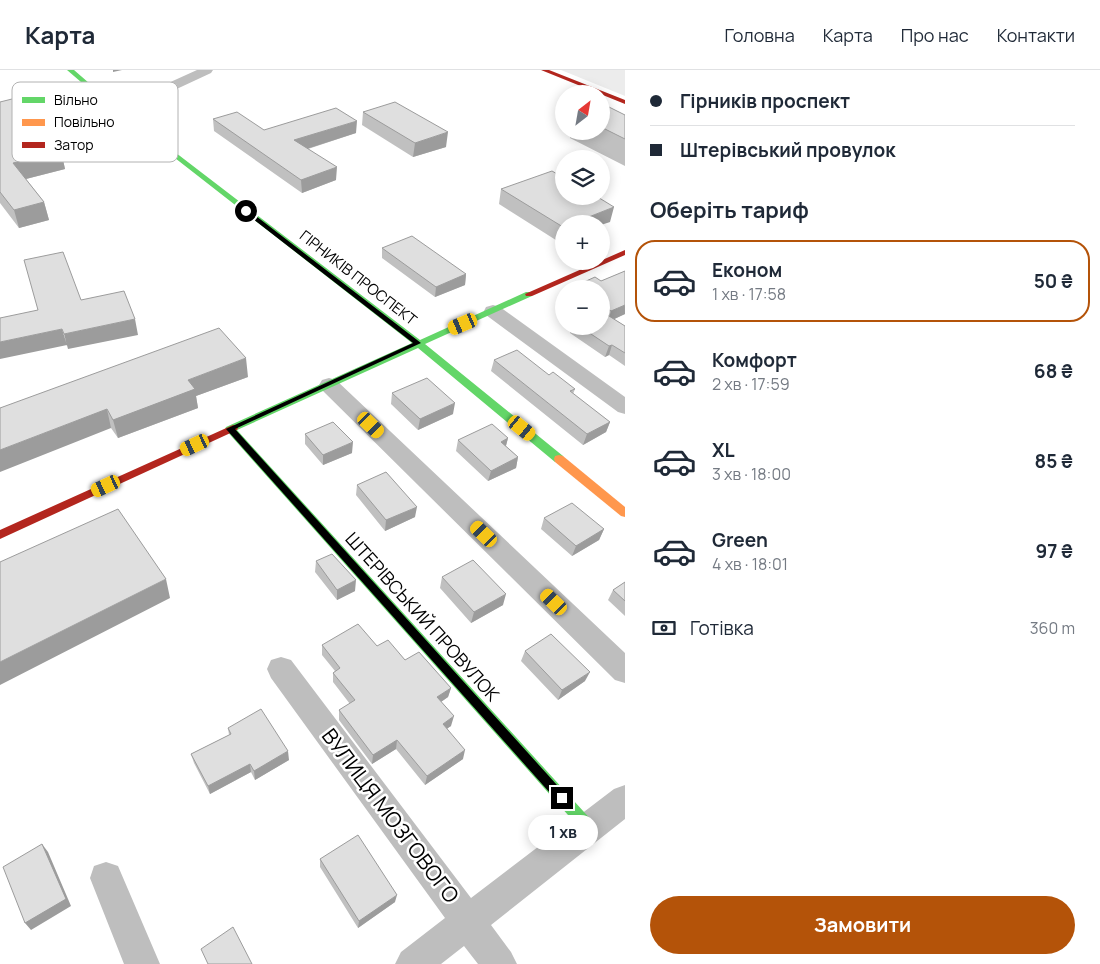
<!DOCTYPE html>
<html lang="uk">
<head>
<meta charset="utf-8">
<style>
  :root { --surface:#fff; --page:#f6f6f7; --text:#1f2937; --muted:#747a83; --line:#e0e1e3; --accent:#b45309 }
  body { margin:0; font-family:Manrope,sans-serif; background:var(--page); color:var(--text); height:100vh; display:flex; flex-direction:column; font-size:19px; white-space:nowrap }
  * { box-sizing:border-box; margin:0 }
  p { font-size:16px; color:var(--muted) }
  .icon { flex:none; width:28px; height:28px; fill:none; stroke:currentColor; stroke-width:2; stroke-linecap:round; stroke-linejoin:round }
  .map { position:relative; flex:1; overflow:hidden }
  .sheet { display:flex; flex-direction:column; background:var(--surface); width:475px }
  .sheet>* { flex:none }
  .banner { display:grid; align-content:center; height:110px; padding:0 25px; background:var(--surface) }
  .needle { width:32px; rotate:31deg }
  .tools { position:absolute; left:555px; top:15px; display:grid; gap:10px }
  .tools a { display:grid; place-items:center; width:55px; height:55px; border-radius:50%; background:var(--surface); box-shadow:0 2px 12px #0003; font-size:25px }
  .end { position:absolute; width:22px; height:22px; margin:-11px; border:6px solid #000; background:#fff; box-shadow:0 0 0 2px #fff }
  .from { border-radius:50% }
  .bubble { position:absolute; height:35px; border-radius:18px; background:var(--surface); box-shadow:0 2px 12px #0003; font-size:16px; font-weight:700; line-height:35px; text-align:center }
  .car { position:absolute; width:15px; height:30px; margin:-15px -8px; border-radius:6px; box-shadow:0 0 4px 1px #0007; background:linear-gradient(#f5c518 24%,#345 0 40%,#f5c518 0 76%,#345 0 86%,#f5c518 0) }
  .banner b { display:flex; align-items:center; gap:18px; height:48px; font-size:19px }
  .banner b+b { border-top:1px solid var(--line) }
  .banner i { width:12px; height:12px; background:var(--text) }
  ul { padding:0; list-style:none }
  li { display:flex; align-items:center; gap:15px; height:82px; margin:0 10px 8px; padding:0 15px; border:2px solid transparent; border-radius:20px }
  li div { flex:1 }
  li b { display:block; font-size:19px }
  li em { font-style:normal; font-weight:700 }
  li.active { border-color:var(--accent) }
  li>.icon { width:45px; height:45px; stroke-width:1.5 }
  h2 { padding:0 25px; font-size:22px; line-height:60px }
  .pay { display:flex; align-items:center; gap:12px; height:55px; padding:0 25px; font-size:19px }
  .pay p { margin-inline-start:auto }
  .action { display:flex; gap:10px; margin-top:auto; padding:10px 25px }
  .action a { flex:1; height:58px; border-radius:30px; background:var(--accent); color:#fff; font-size:20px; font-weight:700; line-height:58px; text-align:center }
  header { display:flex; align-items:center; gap:30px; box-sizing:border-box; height:70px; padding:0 25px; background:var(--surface); border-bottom:1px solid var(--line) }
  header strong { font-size:24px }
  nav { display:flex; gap:28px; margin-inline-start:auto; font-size:18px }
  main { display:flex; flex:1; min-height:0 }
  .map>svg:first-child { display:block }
  .green { fill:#ececec }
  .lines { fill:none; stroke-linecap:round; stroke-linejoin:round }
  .street { fill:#bebebe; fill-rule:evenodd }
  .fast { fill:#63d668; fill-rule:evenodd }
  .slow { fill:#ff974d; fill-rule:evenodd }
  .jam { fill:#b3261e; fill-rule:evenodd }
  .wall { fill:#c0c0c0 }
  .shaded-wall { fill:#9c9c9c }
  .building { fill:#dfdfdf; stroke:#9c9c9c }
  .route { fill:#000 }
  .labels { text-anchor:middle; stroke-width:5; stroke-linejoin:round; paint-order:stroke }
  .far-street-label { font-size:15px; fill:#000; stroke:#fff }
  .street-label { font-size:18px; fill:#000; stroke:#fff }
  .near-street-label { font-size:21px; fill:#000; stroke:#fff }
  .key { fill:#fff; stroke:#b2b2b2; stroke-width:1 }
  .key-label { font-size:14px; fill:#000 }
</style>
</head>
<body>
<header>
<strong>Карта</strong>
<nav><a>Головна</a><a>Карта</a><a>Про нас</a><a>Контакти</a></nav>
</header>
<main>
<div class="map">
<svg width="625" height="894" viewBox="0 0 625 894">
  <rect width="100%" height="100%" fill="#fff"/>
  <path class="green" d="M561 0H625V26Z"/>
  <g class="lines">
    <path class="street" d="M197 0H213L211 3 123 44H113L111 41 113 38Z
      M493 235 500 237 625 327V344L618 342 486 245 484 241 486 237Z
      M329 308 336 310 625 583V613L615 610 322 320 319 315 322 310Z
      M281 587 291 590 471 828 614 719 625 715V749L491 855 511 882 517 894H478L464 876 441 894H395L401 882 445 848 271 608 267 599 271 590Z
      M106 792 118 796 160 894H124L90 808 94 796Z"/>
    <path class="fast" d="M67 0H74L120 40 420 270 526 222H532V226L425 274 563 386 564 389 563 392H555L418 278 237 360 594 753 596 758 594 763 589 765 584 763 225 359 226 357 412 273 116 42Z"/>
    <path class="slow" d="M559 385 563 386 625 437V447L621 446 555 392 554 389 555 386Z"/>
    <path class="jam" d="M541 0H549L625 30V34Z
      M625 180V185L532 226H526L525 224Z
      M233 355 237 356 238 358 237 360 0 469V460Z"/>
  </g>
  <path class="wall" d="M0 32 61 81 65 99 26 109 44 132 49 150 19 158 0 133Z
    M601 36 625 45V96L570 68 572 61H601Z
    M363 42 446 77 413 87 362 55Z
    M213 49 264 60 356 63 308 79 336 110 302 123 214 61Z
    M501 119 610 152 564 154V170L559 172 499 134Z
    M382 178 466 204 465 215 435 227 382 188Z
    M625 201V244L614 249 625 256V296L609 285 605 287 570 263 572 256H601V219H573V217L601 211Z
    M494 290 549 305 575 319 573 324 610 352 606 362 583 375 491 301Z
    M248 307 196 326 198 338 118 368 111 358 0 338Z
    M392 323 453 344 418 360 391 334Z
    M305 364 352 383 323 395 305 374Z
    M508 368 506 376 518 387 516 398 488 411 456 381 458 370Z
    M357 415 415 447 385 461 356 425Z
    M544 448 604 459 599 470 572 486 541 459Z
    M316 491 355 521 337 530 315 502Z
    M442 507 503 535 471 553 440 518Z
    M625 512V546L608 530 613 520Z
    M322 575 377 576 405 590 451 618 448 627 441 632 451 656 447 658 463 689 425 715 396 679 372 694 339 650V640L350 634 333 612V603L335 601 322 585Z
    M525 581 585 611 558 630 521 591Z
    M228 658 289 690 255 710 251 702 210 724 194 693 191 684 229 665Z
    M320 789 395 832 358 858 320 797Z"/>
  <path class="shaded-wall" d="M113 0H122L113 2Z
    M357 51 356 63 294 83V70Z
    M448 62 446 77 413 87 415 73Z
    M61 81 65 99 18 111 13 93Z
    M337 97 336 110 302 123 301 110Z
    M44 132 49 150 19 158 14 140Z
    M614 137 610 152 601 155V154H571Z
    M564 156V170L559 172 563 157Z
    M466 204 465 215 435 227 436 217Z
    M625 235V244L608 252 611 241Z
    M135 249 138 265 68 279 64 264Z
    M62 259 67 275 0 289V272Z
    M612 275 609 285 605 287 609 276Z
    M246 288 248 307 196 326 198 338 118 368 113 350 188 310Z
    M455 333 453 344 418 360 420 349Z
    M107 339 111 358 0 402V380Z
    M610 352 606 362 583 375 587 364Z
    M508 368 505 379 501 372Z
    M353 372 352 383 323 395V385Z
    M518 387 516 398 488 411 491 401Z
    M417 437 415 447 385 461 386 450Z
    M604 459 599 470 572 486 576 476Z
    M166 509 170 528 0 615V592Z
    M356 510 355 521 337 530V520Z
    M506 524 503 535 471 553 474 542Z
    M590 602 585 611 558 630 562 620Z
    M451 618 448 627 435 636 437 627Z
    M454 646 451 656 441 663 443 654Z
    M397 670 396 679 372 694 373 685Z
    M465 680 463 689 425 715 427 706Z
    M288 681 289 690 255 710 254 701Z
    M250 694 251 702 210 724 208 716Z
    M42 774 48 782 71 836 31 860 25 853Z
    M397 825 395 832 358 858 359 851Z"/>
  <path class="building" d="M12 29 61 81 13 93 44 132 14 140 0 122V32Z
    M395 32 448 62 415 73 363 42Z
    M605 35 625 45V69L601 57V36Z
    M336 38 357 51 294 70 337 97 301 110 213 49 237 42 264 60Z
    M552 101 564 108V126H596L614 137 571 154H564V156L563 157 501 119Z
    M412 166 466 204 436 217 382 178Z
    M63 182 81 230 124 221 135 249 64 264 62 259 0 272V248L38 240 24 190Z
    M625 201V235L611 241 601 235V219H576L573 217 595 207 601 211Z
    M601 241 625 256V283L612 275 609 276 579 256H601Z
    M219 258 246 288 188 310 195 319 113 350 107 339 0 380V338Z
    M517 280 549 305 553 302 575 319 570 321 610 352 587 364 494 290Z
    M427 308 455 333 420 349 392 323Z
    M333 352 353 372 323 385 305 364Z
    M492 354 508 368 501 372 518 387 491 401 458 370Z
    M386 402 417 437 386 450 357 415Z
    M572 433 604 459 576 476 544 448Z
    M118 439 166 509 0 592V492Z
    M332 484 356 510 337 520 316 491Z
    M473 490 506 524 474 542 442 507Z
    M625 512V531L613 520Z
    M358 554 377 576 388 570 405 590 419 582 451 618 437 627 454 646 443 654 465 680 427 706 397 670 373 685 339 640 355 630 333 603 340 598 322 575Z
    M551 564 590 602 562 620 525 581Z
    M261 639 288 681 254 701 250 694 208 716 191 684 231 664 228 658Z
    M358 765 397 825 359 851 320 789Z
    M42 774 66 829 25 853 3 797Z
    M233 857 252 894H208L201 879Z"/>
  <path class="route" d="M244 140H248L421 273 235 359 566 725 567 728 566 732 562 734 558 732 226 359 413 273 244 142Z"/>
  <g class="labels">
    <g class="far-street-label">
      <text transform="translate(358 208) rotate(38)" y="5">ГІРНИКІВ ПРОСПЕКТ</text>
    </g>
    <g class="street-label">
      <text transform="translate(422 547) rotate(48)" y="6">ШТЕРІВСЬКИЙ ПРОВУЛОК</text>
    </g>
    <g class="near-street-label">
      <text transform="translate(390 746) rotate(53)" y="7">ВУЛИЦЯ МОЗГОВОГО</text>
    </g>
  </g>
  <rect x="12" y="12" width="166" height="80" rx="8" class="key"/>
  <rect x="22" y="27" width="23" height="6" fill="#63d668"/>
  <rect x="22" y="49" width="23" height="7" fill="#ff974d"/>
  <rect x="22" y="72" width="23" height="6" fill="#b3261e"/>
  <g class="key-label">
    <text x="54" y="35">Вільно</text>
    <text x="54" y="57">Повільно</text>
    <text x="54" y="80">Затор</text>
  </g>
</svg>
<div class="tools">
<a><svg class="needle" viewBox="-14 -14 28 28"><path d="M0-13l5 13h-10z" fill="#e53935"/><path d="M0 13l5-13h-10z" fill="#747a83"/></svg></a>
<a><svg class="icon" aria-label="layers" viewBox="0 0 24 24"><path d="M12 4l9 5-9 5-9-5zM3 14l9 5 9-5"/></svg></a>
<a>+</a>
<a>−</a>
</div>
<i class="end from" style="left:246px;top:141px"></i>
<i class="end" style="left:562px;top:728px"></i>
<div class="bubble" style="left:528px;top:745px;width:70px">1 хв</div>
<i class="car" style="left:463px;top:254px;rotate:247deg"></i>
<i class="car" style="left:371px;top:355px;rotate:134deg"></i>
<i class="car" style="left:522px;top:358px;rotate:129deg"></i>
<i class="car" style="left:195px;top:375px;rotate:245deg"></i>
<i class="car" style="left:106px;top:416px;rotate:245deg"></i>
<i class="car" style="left:484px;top:464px;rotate:314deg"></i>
<i class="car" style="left:554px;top:532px;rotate:314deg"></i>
</div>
<section class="sheet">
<div class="banner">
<b><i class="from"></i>Гірників проспект</b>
<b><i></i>Штерівський провулок</b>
</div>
<h2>Оберіть тариф</h2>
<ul>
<li class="active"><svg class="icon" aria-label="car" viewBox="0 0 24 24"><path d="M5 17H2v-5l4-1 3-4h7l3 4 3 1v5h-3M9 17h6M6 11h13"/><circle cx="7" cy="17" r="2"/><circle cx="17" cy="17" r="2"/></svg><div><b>Економ</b><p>1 хв · 17:58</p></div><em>50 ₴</em></li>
<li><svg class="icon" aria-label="car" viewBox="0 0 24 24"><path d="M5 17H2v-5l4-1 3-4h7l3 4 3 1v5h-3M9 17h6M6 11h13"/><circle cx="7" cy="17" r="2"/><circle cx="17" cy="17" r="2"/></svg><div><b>Комфорт</b><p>2 хв · 17:59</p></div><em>68 ₴</em></li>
<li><svg class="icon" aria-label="car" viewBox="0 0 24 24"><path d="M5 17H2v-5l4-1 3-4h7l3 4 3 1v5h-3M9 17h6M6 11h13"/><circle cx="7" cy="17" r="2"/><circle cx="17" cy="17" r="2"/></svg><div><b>XL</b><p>3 хв · 18:00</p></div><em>85 ₴</em></li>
<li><svg class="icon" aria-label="car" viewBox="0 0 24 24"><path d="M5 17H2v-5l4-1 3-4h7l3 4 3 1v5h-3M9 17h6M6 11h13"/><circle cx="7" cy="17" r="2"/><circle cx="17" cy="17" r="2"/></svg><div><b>Green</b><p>4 хв · 18:01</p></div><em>97 ₴</em></li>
</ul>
<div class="pay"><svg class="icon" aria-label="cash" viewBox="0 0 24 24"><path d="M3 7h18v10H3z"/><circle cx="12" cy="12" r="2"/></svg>Готівка<p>360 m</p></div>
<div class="action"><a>Замовити</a></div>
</section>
</main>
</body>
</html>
